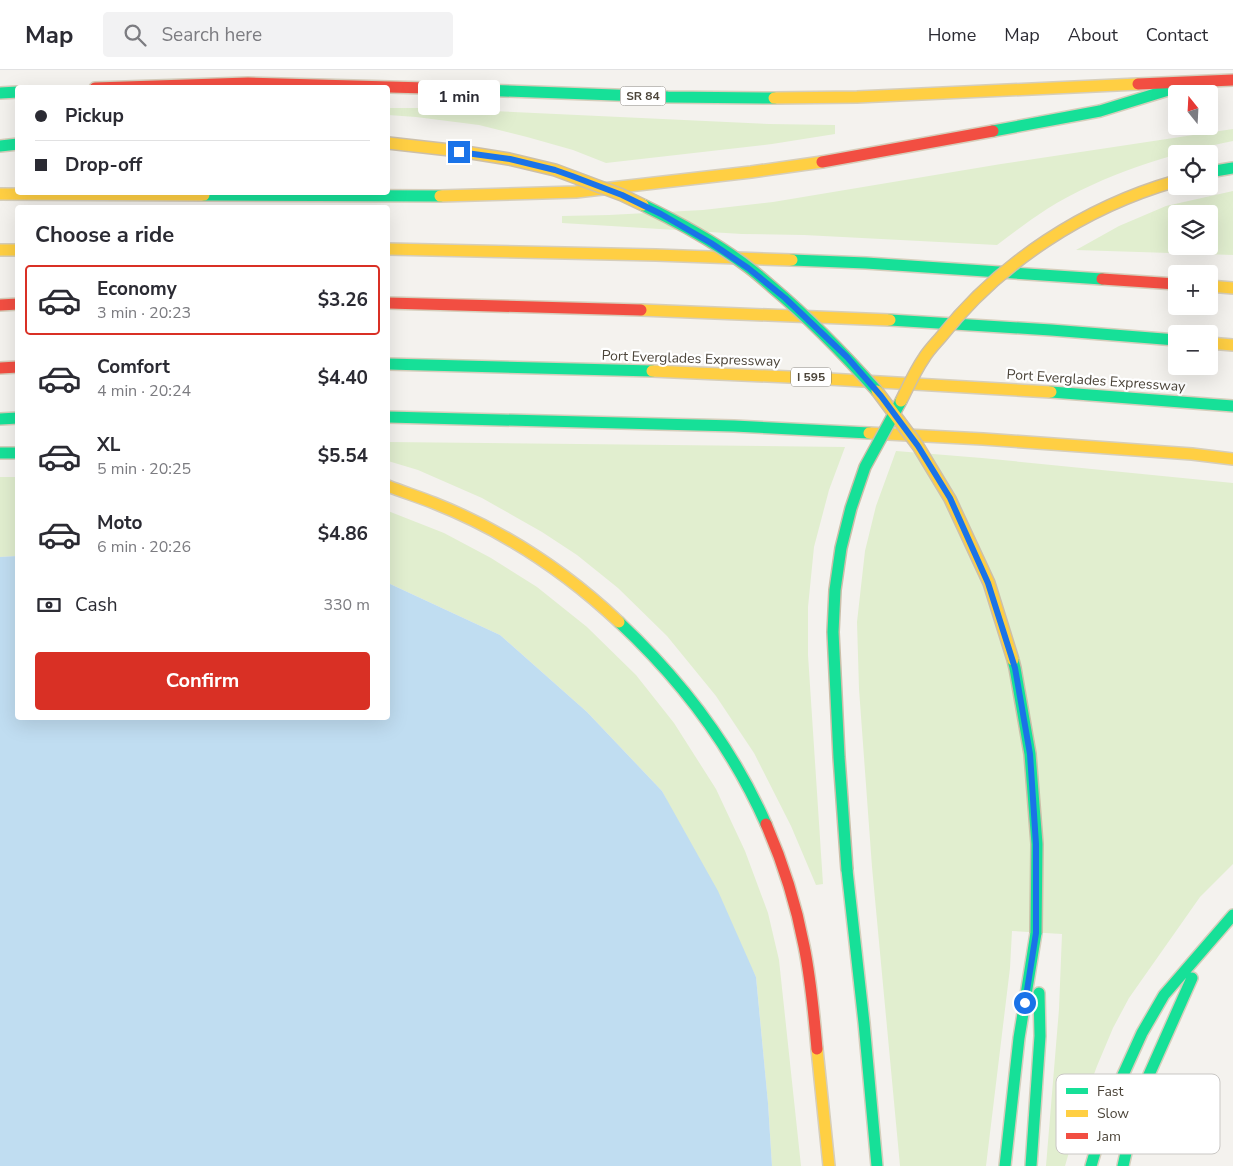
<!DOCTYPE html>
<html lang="en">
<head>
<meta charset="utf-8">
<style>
  :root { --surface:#fff; --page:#f2f2f3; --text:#2b2b33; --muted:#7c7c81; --line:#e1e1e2; --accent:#d93025 }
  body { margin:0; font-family:"Nunito Sans",sans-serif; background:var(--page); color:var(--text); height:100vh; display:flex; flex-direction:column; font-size:19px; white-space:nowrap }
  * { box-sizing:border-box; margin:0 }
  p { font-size:16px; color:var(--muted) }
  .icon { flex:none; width:28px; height:28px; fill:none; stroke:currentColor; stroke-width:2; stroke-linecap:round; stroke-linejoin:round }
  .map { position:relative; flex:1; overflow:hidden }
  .drawer { position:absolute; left:15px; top:135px; width:375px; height:515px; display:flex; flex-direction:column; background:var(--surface); border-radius:5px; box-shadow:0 5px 20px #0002 }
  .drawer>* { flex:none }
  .top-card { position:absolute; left:15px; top:15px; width:375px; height:110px; border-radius:5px; box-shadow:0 5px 20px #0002; display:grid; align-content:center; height:110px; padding:0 20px; background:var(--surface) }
  .needle { width:32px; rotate:342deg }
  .tools { position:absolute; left:1168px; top:15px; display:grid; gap:10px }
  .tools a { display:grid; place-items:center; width:50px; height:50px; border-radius:5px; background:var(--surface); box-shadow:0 5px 20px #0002; font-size:25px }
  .end { position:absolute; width:22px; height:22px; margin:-11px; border:6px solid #1a73e8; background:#fff; box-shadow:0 0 0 2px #fff }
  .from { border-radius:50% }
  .bubble { position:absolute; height:35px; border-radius:5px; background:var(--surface); box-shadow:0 5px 20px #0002; font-size:16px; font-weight:700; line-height:35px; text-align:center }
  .top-card b { display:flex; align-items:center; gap:18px; height:48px; font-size:19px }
  .top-card b+b { border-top:1px solid var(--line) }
  .top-card i { width:12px; height:12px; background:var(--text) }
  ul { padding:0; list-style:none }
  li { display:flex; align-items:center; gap:15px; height:70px; margin:0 10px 8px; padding:0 10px; border:2px solid transparent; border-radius:5px }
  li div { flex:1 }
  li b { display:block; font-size:19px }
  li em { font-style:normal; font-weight:700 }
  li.current { border-color:var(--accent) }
  li>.icon { width:45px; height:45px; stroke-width:1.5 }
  h2 { padding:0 20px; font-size:22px; line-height:60px }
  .pay { display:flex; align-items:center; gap:12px; height:55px; padding:0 20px; font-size:19px }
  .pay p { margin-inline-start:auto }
  .button { display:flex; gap:10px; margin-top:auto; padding:10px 20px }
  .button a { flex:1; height:58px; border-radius:5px; background:var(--accent); color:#fff; font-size:20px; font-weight:700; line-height:58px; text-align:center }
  header { display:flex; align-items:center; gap:30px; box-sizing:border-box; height:70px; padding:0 25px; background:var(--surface); border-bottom:1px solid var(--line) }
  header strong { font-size:24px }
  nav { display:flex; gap:28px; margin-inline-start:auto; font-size:18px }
  .search { width:350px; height:45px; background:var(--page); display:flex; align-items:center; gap:12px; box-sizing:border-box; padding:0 18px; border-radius:5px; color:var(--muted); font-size:19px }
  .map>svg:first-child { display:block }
  .green { fill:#e1eecf; fill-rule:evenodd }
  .water { fill:#c0ddf1 }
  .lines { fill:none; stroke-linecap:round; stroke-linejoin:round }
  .fast-casing { stroke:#d6cebb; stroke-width:14 }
  .slow-casing { stroke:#d6cebb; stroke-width:14 }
  .jam-casing { stroke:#d6cebb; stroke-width:14 }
  .fast { stroke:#16e098; stroke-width:11 }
  .slow { stroke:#ffcf43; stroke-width:11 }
  .jam { stroke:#f24e42; stroke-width:11 }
  .fast-bridge-casing { stroke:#ccbfa9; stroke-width:14; stroke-linecap:butt }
  .slow-bridge-casing { stroke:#ccbfa9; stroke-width:14; stroke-linecap:butt }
  .fast-bridge { stroke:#16e098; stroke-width:11 }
  .slow-bridge { stroke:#ffcf43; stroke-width:11 }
  .route { stroke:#1a73e8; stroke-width:6 }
  .labels { text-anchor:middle; stroke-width:4.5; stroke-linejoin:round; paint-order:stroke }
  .shield { fill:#fff; stroke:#817c74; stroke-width:1 }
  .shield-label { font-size:12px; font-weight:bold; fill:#4b4439 }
  .street-label { font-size:14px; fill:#4b4439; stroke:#fff }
  .key { fill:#fff; stroke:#c9c7c4; stroke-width:1 }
  .key-label { font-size:14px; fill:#4b4439 }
</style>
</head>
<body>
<header>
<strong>Map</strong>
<div class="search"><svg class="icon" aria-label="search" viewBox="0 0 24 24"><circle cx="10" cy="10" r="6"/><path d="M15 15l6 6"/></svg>Search here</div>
<nav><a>Home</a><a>Map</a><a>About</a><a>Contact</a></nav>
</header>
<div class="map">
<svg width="1233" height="1096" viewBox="0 0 1233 1096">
  <rect width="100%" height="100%" fill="#f4f2ee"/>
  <path class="green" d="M388 38H430L769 54 835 55V64L772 74 606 93 573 80 527 67 479 55 416 47 388 45Z
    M1233 59V71C1169 84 1104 104 1047 139 1030 150 1014 162 997 175L804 165 742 164 562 153V146L609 145 703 140 773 132 1001 94Z
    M1233 121V185L1076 180 1119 156 1166 136ZM1176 144H1209V176H1176Z
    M388 372 845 377 829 420 814 477 808 537V585L823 814 816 815 791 756 754 683 716 626 667 566 618 518 577 485 542 462 482 428 418 400 388 391Z
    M896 381 982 388 1233 413V794L1200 827 1129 928 1113 958 1097 996 1081 1040 1065 1096H1046L1059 939 1062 864 1012 861 1010 898 986 1096H900L872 797 859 619 857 552 865 481 876 436Z
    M0 407H17V486L0 487Z
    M388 441 444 463 491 488 537 517 587 557 636 605 674 653 716 719 745 781 768 843 779 890 801 1096H772L768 1033 756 907 662 721 587 642 500 565 388 513Z"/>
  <path class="water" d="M17 486 18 648H388V513L500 565 587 642 662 721 718 821 756 907 768 1033 772 1096H0V487Z"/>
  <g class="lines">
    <g class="fast-casing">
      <path id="fast" d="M426 18 668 27 774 28
        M0 23 18 22
        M993 61 1100 41 1191 13
        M0 76 18 74
        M1209 102 1233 98
        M204 125 440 126
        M792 190 866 193 1102 209
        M890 250 1051 260 1176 270
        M388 294 652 301
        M1051 322 1233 336
        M388 347 734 356 869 363
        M0 349 18 348
        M0 383H18
        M619 552C680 609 732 677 766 754
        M847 800 864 953 877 1096
        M1005 1096 1019 968 1036 863
        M1031 1096 1040 966 1039 923
        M1091 1096 1108 1038 1142 963 1164 925 1233 845
        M1123 1096 1130 1065 1148 1007 1192 908"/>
    </g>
    <g class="slow-casing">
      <path id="slow" d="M774 28 857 27 1138 14
        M0 124 204 125
        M440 126 576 122 751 102 822 92
        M388 179 656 185 792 190
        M0 180H18
        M1209 216 1233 218
        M641 240 890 250
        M1209 273 1233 275
        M652 301 811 308 1051 322
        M869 363 983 369 1192 384 1233 389
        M388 416C403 422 419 427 434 433 502 460 566 502 619 552
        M817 979 829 1096"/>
    </g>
    <g class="jam-casing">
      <path id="jam" d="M1138 14 1233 10
        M95 18 248 13 426 18
        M822 92 993 61
        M1102 209 1176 214
        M388 233 641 240
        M0 235 18 234
        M0 298 18 297
        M766 754C783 793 796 834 804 876 811 910 814 944 817 979"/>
    </g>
    <use href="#fast" class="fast"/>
    <use href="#slow" class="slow"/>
    <use href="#jam" class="jam"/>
    <g class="fast-bridge-casing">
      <path id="fast-bridge" d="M643 135C678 152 718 174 748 197 756 203 764 210 772 217 810 249 844 284 877 321
        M1013 590 1015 598 1030 684 1037 774 1036 863
        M847 800 839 687 833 562 835 520 841 478 851 438 865 397 901 331"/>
    </g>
    <g class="slow-bridge-casing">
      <path id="slow-bridge" d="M388 73 459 81 509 89 555 100 622 125 643 135
        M877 321 918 376 950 429 989 513 1013 590
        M901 331C908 317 915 301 924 288 929 280 935 274 941 267 1000 192 1085 137 1176 111"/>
    </g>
    <use href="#fast-bridge" class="fast-bridge"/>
    <use href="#slow-bridge" class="slow-bridge"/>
  </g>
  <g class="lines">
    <path class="route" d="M459 82 510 89 555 100 572 106 622 125 661 144 711 173 748 198 785 228 847 287 881 326 918 376 950 428 988 513 1015 598 1030 684 1036 774V863L1025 933"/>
  </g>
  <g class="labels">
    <g class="shield">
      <rect x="620.5" y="16.5" width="45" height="19" rx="4"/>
      <rect x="791" y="297.5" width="40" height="19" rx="4"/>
    </g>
    <g class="shield-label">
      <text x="643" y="30">SR 84</text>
      <text x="811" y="311">I 595</text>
    </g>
    <g class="street-label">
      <text transform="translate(691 288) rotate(2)" y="5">Port Everglades Expressway</text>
      <text transform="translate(1096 310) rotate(4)" y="5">Port Everglades Expressway</text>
    </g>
  </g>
  <rect x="1056" y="1004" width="164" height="80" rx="8" class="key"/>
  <rect x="1066" y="1018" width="22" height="6" fill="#16e098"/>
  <rect x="1066" y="1040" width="22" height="7" fill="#ffcf43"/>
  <rect x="1066" y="1063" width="22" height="6" fill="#f24e42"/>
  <g class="key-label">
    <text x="1097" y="1026">Fast</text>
    <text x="1097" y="1048">Slow</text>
    <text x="1097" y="1071">Jam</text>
  </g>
</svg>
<div class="tools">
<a><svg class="needle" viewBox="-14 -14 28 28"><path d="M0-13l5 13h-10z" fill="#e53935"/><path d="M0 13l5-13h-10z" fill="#7c7c81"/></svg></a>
<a><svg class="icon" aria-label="locate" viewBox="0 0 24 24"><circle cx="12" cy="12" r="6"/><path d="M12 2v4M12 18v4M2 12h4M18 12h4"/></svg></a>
<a><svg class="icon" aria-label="layers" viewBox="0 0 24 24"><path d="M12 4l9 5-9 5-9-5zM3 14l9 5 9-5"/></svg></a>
<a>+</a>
<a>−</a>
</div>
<i class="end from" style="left:1025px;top:933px"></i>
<i class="end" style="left:459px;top:82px"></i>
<div class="bubble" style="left:418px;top:10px;width:82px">1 min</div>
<div class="top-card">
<b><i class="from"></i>Pickup</b>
<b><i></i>Drop-off</b>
</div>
<section class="drawer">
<h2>Choose a ride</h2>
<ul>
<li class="current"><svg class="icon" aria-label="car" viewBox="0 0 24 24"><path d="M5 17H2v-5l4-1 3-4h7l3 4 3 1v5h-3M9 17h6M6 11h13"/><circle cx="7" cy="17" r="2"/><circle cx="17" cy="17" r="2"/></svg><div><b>Economy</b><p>3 min · 20:23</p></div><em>$3.26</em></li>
<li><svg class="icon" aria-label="car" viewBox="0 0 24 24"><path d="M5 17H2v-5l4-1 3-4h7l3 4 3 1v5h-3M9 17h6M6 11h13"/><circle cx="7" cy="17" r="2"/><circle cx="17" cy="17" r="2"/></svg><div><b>Comfort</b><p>4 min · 20:24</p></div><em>$4.40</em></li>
<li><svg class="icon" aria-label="car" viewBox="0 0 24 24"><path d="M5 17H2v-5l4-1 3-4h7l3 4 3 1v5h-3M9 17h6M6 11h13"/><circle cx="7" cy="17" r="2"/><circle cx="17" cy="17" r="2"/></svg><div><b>XL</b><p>5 min · 20:25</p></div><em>$5.54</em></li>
<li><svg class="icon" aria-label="car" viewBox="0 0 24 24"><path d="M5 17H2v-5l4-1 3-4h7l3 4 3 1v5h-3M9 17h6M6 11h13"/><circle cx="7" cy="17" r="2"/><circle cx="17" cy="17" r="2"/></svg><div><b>Moto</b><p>6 min · 20:26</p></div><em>$4.86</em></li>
</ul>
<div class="pay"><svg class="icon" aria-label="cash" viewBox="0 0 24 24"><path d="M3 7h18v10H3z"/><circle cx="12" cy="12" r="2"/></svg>Cash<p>330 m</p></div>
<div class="button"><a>Confirm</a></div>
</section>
</div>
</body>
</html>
